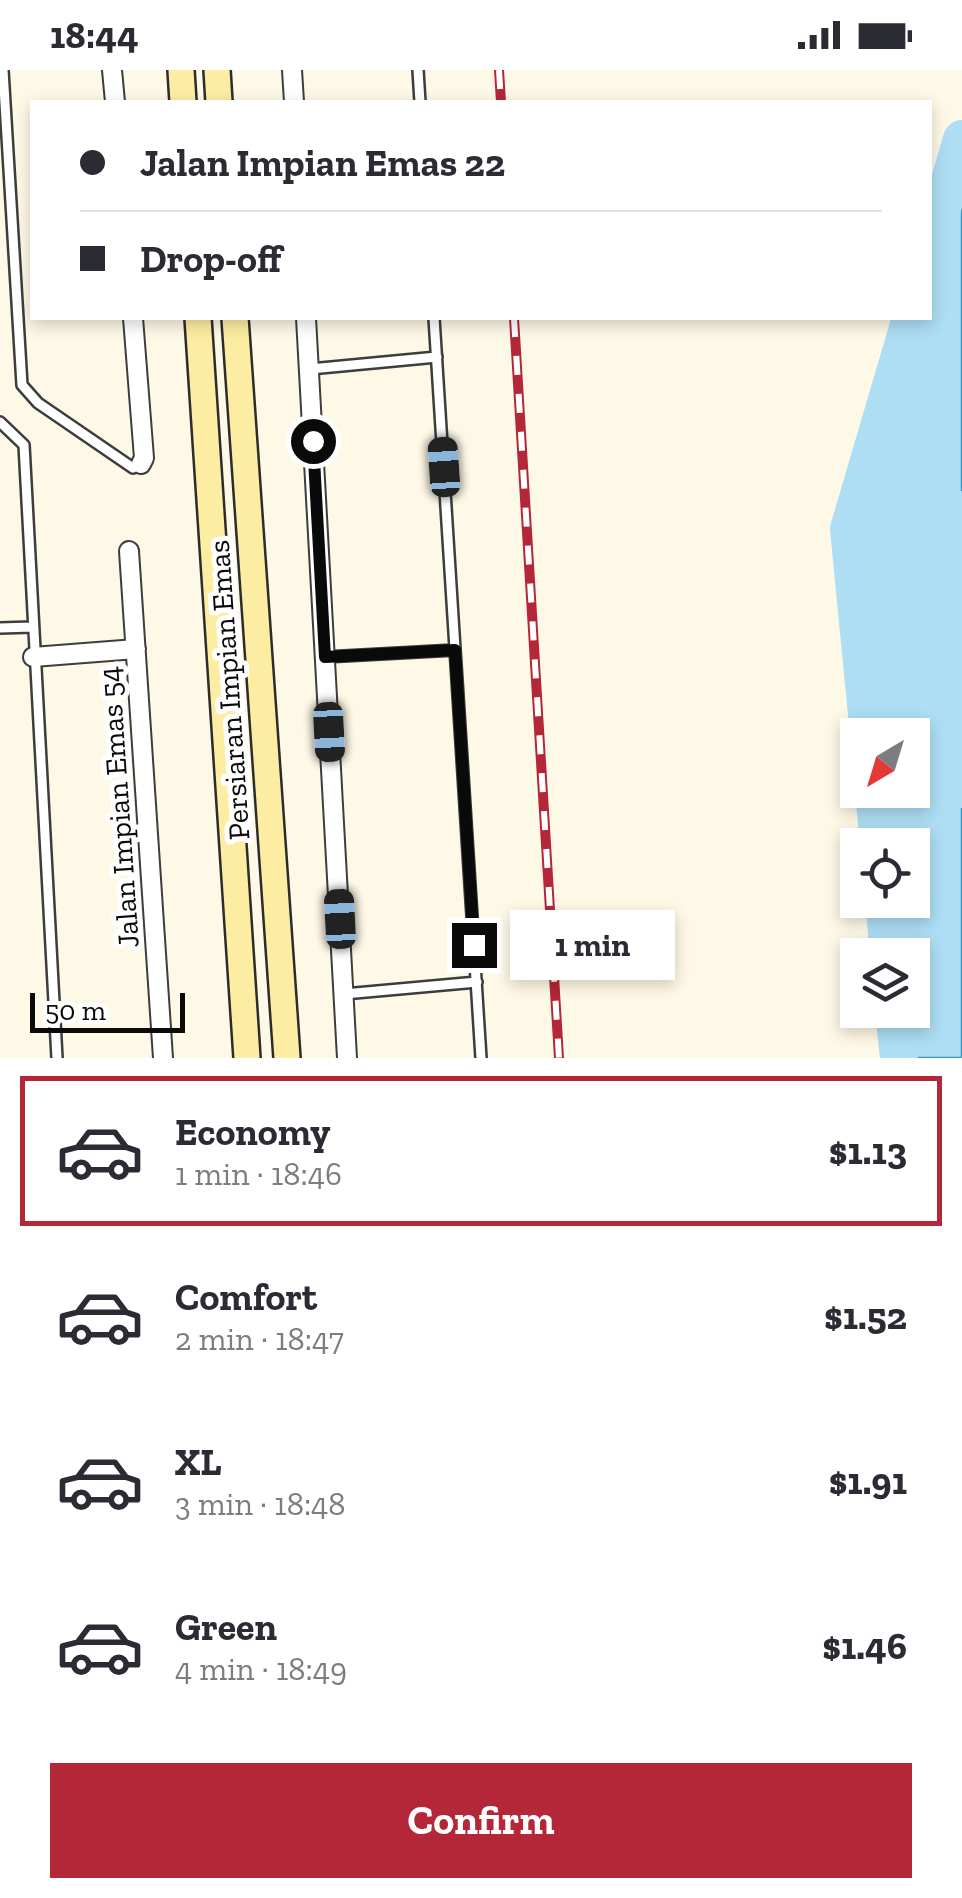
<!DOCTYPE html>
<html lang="en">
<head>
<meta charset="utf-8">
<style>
  :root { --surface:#fff; --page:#f2f2f3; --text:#2b2b33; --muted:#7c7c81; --line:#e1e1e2; --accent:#b42738 }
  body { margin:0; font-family:"Zilla Slab",serif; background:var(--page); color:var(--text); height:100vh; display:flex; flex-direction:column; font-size:38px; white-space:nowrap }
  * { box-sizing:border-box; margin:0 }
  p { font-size:32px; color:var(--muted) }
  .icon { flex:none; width:55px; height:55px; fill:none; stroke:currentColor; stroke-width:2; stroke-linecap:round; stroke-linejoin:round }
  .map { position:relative; height:988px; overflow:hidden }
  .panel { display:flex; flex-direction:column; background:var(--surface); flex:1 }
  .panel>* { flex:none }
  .banner { position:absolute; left:30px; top:30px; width:902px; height:220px; border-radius:0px; box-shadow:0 5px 15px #0003; display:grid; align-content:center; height:220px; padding:0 50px; background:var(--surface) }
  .needle { width:65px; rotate:218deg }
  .tools { position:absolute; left:840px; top:648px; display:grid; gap:20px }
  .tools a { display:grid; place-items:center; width:90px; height:90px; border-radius:0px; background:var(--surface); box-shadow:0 5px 15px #0003; font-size:50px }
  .scale { position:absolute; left:30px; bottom:25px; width:155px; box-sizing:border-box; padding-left:10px; border:5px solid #0a0a0a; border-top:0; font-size:28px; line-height:35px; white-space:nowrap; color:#0a0a0a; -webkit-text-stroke:8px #fff; paint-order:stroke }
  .end { position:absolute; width:45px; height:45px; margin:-22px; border:12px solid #0a0a0a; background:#fff; box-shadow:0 0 0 5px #fff }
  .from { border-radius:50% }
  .bubble { position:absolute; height:70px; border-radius:0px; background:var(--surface); box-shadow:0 5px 15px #0003; font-size:32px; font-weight:700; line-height:70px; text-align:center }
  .car { position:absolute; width:30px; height:60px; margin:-30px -15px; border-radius:12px; box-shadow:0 0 8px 2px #0007; background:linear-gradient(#222 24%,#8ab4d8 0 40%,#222 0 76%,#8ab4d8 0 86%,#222 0) }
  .banner b { display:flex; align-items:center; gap:35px; height:95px; font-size:38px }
  .banner b+b { border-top:2px solid var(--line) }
  .banner i { width:25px; height:25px; background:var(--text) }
  ul { padding:18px 0 0; list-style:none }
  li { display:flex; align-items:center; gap:30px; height:150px; margin:0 20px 15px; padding:0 30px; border:5px solid transparent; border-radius:0px }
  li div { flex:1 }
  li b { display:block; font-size:38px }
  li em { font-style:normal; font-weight:700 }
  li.on { border-color:var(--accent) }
  li>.icon { width:90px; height:90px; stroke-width:1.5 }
  .button { display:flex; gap:20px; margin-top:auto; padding:20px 50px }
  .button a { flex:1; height:115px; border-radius:0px; background:var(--accent); color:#fff; font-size:40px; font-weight:700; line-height:115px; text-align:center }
  .status { display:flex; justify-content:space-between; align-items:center; height:70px; padding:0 50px; background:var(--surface); direction:ltr }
  .status svg { height:28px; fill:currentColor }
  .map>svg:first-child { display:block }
  .water { fill:#addef4; stroke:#3798c8; stroke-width:2.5 }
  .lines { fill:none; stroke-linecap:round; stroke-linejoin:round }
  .river { stroke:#addef4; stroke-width:38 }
  .service-casing { stroke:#3d3d3d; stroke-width:14 }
  .minor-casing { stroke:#3d3d3d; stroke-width:22 }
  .secondary-casing { stroke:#2c2c2c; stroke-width:30 }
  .service { stroke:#fff; stroke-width:9 }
  .minor { stroke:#fff; stroke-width:18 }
  .secondary { stroke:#fdeda3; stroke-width:25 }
  .rail-casing { stroke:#b42738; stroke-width:10 }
  .rail { stroke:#fff; stroke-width:6; stroke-dasharray:19; stroke-linecap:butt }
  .route { stroke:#0a0a0a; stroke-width:12 }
  .labels { text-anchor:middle; stroke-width:10; stroke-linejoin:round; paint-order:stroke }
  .street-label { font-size:30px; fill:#0a0a0a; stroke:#fff }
</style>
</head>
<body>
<div class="status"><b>18:44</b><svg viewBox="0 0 49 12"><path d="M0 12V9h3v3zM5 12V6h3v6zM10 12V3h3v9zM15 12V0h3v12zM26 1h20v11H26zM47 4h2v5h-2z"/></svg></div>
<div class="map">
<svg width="962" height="988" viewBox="0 0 962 988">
  <rect width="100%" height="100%" fill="#fef8e7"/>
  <path class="water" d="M962 70V440L948 520 962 719V988H899L894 940H912V885H889L884 830H912V775H879L874 720H912V665H869L849 459 911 248H930V180Z"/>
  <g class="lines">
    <path class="river" d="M930 180 962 69
      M962 440 948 520 962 719
      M869 665 849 459 911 248
      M874 720 879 775
      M884 830 889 885
      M894 940 899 988"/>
    <g class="service-casing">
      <path id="service" d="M3 0 22 315 38 333 133 398 141 394
        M418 0 420 32
        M434 248 481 988
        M310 299 437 287
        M0 352 24 375 57 988
        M0 558 32 557
        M325 587 455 580
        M344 924 477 912"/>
    </g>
    <g class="minor-casing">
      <path id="minor" d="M112 0 115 32
        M292 0 294 32
        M133 248 144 388 141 394
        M306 248 347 988
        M129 481 163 988
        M33 587 136 579"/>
    </g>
    <g class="secondary-casing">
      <path id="secondary" d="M181 0 183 32
        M217 0 219 32
        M198 248 247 988
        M235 248 287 988"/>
    </g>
    <use href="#service" class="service"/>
    <use href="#minor" class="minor"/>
    <use href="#secondary" class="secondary"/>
    <g class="rail-casing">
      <path id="rail" d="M499 0 501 32
        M514 248 559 988"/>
    </g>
    <use href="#rail" class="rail"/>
  </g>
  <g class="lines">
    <path class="route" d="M313 371 325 587 455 580 474 875"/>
  </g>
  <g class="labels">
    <g class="street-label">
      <text transform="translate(229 620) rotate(-94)" y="10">Persiaran Impian Emas</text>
      <text transform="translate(119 737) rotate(-94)" y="10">Jalan Impian Emas 54</text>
    </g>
  </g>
</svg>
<div class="tools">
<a><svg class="needle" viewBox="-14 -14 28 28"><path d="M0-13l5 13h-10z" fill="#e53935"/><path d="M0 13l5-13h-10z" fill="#7c7c81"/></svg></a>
<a><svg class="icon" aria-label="locate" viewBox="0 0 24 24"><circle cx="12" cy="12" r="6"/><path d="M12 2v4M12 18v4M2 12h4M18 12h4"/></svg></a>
<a><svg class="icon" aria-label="layers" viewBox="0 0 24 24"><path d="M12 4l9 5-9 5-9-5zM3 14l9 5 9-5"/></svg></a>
</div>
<div class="scale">50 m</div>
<i class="end from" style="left:313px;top:371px"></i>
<i class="end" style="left:474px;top:875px"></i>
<div class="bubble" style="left:510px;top:840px;width:165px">1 min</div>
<i class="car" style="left:444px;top:397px;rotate:356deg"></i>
<i class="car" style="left:329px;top:662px;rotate:177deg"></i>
<i class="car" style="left:340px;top:849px;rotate:357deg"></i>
<div class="banner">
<b><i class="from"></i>Jalan Impian Emas 22</b>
<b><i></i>Drop-off</b>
</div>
</div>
<section class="panel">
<ul>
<li class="on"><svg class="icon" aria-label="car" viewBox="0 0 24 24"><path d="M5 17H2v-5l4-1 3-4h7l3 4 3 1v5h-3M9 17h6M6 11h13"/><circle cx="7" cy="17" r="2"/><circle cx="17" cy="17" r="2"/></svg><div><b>Economy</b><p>1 min · 18:46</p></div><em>$1.13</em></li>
<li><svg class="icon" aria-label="car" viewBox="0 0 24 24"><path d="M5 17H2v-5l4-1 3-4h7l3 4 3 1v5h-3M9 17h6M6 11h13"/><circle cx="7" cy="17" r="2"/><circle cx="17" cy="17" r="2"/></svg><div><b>Comfort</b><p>2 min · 18:47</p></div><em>$1.52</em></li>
<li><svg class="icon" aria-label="car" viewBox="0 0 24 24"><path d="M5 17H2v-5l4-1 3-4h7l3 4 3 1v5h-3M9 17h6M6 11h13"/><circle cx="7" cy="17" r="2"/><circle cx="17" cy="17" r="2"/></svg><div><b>XL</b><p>3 min · 18:48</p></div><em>$1.91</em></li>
<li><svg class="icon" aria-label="car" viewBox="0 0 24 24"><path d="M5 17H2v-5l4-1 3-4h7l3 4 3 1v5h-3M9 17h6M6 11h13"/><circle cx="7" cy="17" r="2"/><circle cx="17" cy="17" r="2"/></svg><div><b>Green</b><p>4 min · 18:49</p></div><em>$1.46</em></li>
</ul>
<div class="button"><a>Confirm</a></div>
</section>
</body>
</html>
